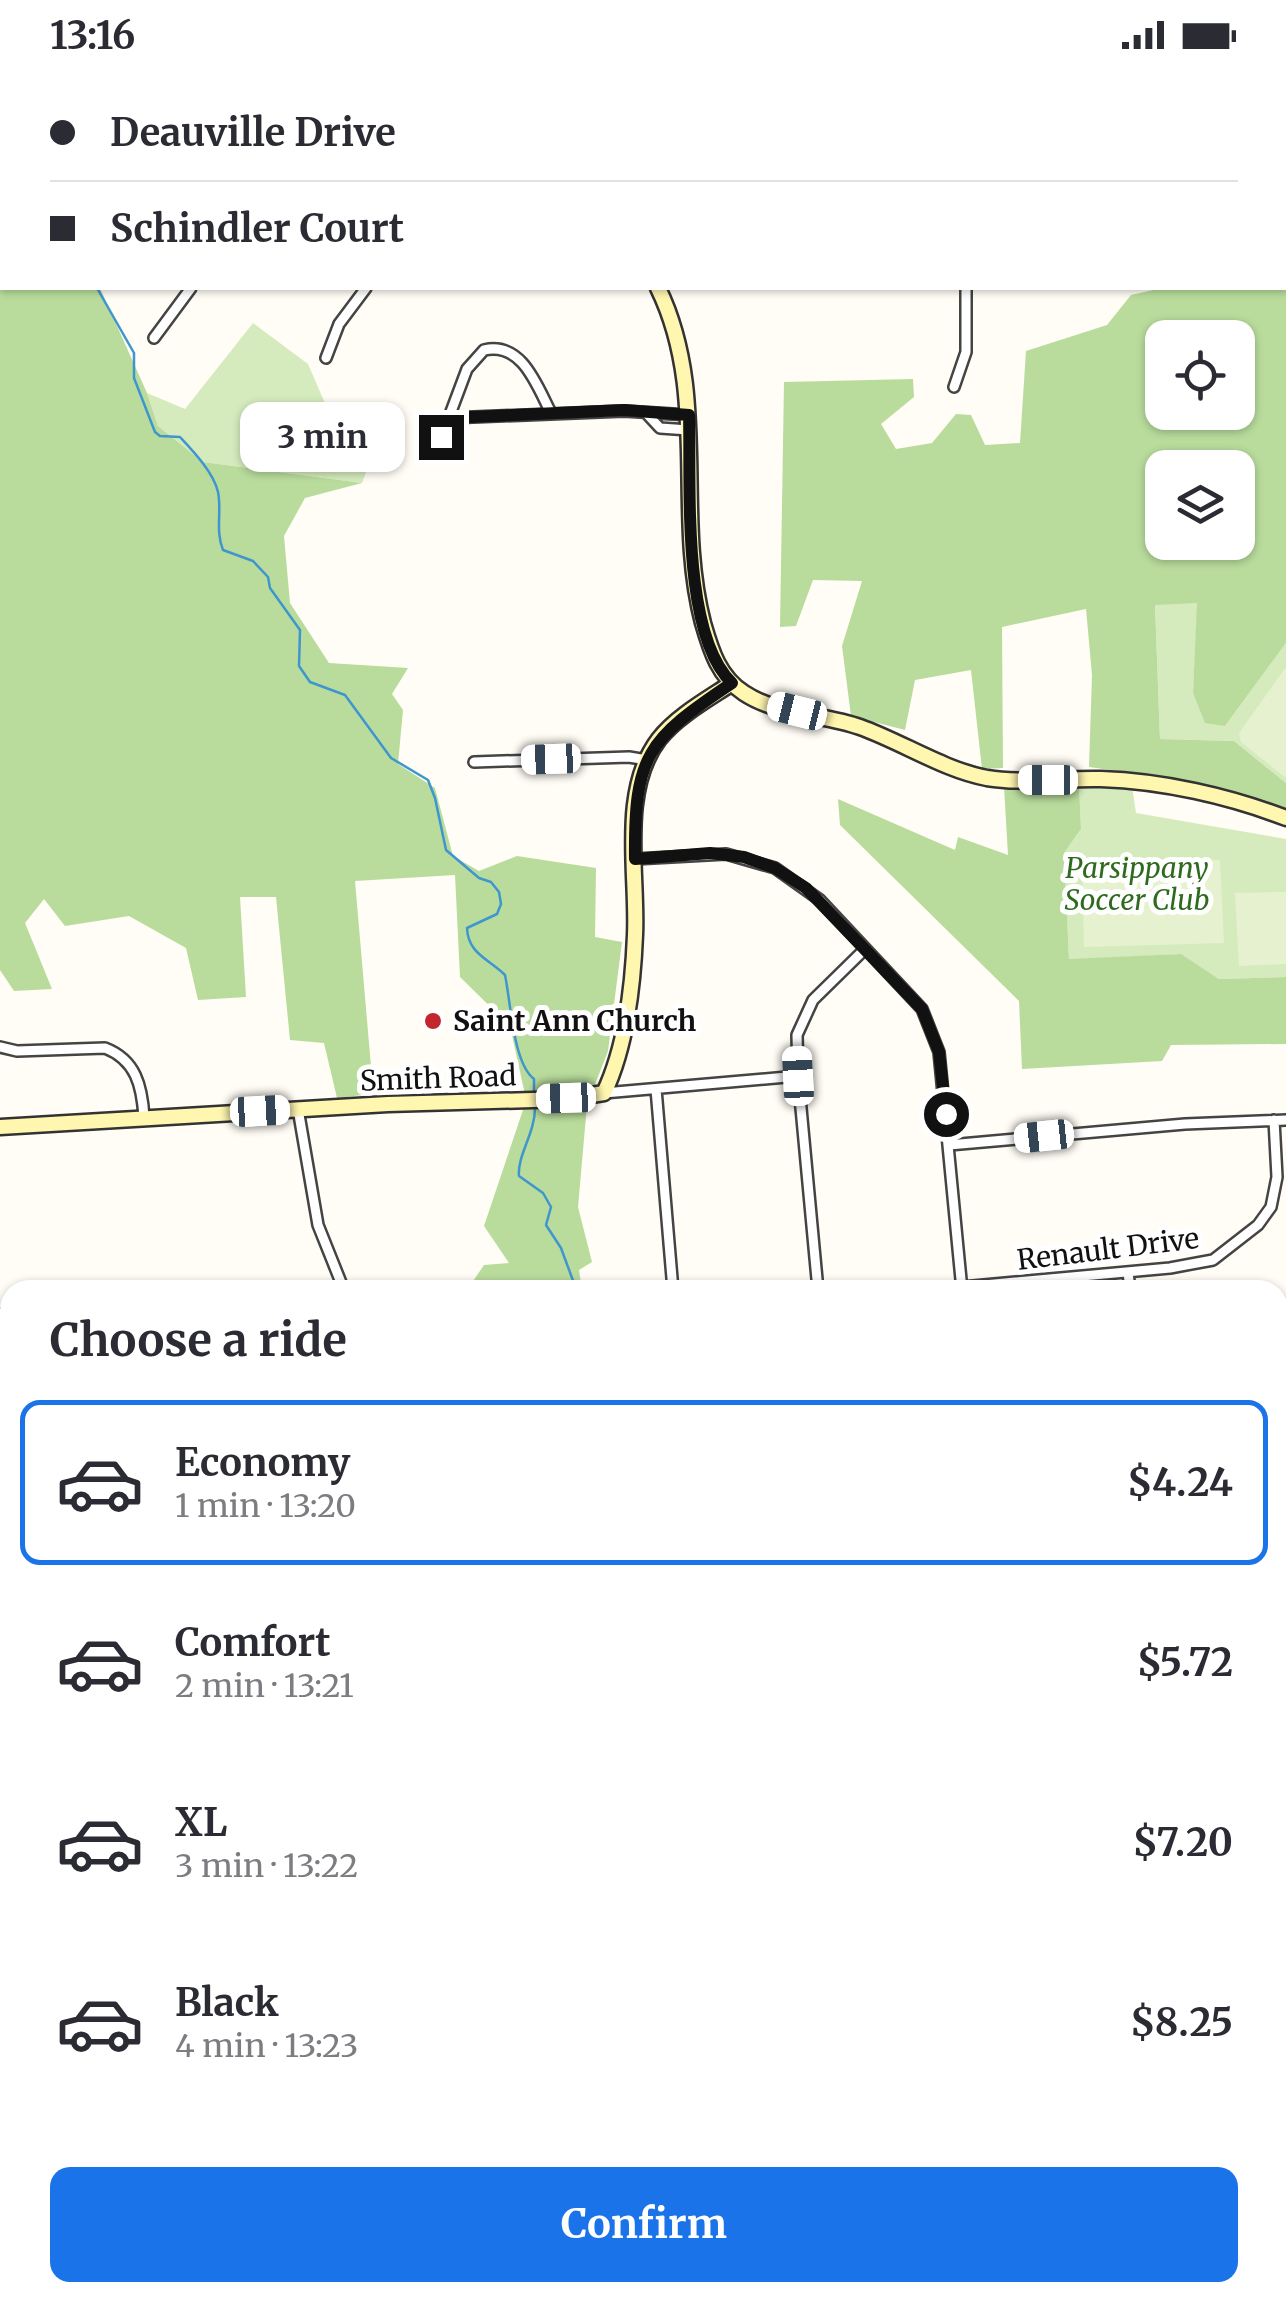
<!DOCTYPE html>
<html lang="en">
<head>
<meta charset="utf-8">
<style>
  :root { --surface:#fff; --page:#f2f2f3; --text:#2b2b33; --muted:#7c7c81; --line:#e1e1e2; --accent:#1a73e8 }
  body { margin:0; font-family:Merriweather,serif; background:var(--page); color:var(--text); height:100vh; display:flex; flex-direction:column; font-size:38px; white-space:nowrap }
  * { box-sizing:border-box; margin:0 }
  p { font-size:32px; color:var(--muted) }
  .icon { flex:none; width:55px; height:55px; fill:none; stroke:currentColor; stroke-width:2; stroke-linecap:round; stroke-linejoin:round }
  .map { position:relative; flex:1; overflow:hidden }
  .panel { position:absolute; left:0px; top:1210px; width:1288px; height:1022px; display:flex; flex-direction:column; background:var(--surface); border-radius:30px 30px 0 0; box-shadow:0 2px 8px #0004 }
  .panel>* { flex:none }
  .guide { position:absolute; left:0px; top:0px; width:1288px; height:220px; box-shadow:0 2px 8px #0004; display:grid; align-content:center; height:220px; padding:0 50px; background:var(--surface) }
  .controls { position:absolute; left:1145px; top:250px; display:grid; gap:20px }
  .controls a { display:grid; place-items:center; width:110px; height:110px; border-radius:20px; background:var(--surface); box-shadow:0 2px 8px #0004; font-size:50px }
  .end { position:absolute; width:45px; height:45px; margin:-22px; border:12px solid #111; background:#fff; box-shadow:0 0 0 5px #fff }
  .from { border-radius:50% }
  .bubble { position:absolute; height:70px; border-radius:20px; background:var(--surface); box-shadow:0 2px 8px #0004; font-size:32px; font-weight:700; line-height:70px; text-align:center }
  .car { position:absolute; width:30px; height:60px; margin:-30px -15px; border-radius:12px; box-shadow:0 0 8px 2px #0007; background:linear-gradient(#fff 24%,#345 0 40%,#fff 0 76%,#345 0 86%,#fff 0) }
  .guide b { display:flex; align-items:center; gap:35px; height:95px; font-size:38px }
  .guide b+b { border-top:2px solid var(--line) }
  .guide i { width:25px; height:25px; background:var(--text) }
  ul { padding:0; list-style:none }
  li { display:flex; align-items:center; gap:30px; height:165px; margin:0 20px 15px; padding:0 30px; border:5px solid transparent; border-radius:20px }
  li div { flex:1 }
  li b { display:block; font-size:38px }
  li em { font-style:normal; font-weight:700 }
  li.selected { border-color:var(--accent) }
  li>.icon { width:90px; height:90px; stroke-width:1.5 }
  h2 { padding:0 50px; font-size:45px; line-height:120px }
  .cta { display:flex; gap:20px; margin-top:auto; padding:20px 50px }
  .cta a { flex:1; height:115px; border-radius:20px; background:var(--accent); color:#fff; font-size:40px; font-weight:700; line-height:115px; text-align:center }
  .status { display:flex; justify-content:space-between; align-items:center; height:70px; padding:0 50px; background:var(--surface); direction:ltr }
  .status svg { height:28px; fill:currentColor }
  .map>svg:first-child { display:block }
  .green { fill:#d5ebbd }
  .forest { fill:#b9dc9c; fill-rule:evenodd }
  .pitch { fill:#e6f2cf }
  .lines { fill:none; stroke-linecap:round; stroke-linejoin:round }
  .stream { stroke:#3f96cf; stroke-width:2.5 }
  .street-casing { stroke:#444; stroke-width:14 }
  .secondary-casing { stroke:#333; stroke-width:19 }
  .street { stroke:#fff; stroke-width:9 }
  .secondary { stroke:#fff6b0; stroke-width:14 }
  .route { stroke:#111; stroke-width:12 }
  .poi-dot { fill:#c4262e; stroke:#fff; stroke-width:4 }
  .labels { text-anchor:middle; stroke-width:10; stroke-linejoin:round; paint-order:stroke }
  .park-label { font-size:28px; font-style:italic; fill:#2f6b1f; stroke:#fff }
  .poi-label { font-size:28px; font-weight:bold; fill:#111; stroke:#fff; text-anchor:start }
  .street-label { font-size:28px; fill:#111; stroke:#fff }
</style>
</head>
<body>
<div class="status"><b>13:16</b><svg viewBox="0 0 49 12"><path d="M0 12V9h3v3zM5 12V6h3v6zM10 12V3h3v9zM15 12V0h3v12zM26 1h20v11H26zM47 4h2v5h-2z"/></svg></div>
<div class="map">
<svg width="1286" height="2232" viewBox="0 0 1286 2232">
  <rect width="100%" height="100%" fill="#fffdf5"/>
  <path class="green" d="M253 253 308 294 327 338 384 353 362 413 203 392 158 356 147 323 185 339Z
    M1198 532 1193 622 1225 656 1286 573V713L1234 671 1160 669 1155 534Z
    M1079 714 1132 716 1136 743 1286 769V907L1219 909 1180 884 1069 890 1064 783 1081 759Z"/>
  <path class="forest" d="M1137 0H1286V573L1225 656 1205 653 1193 623 1197 533 1155 535 1160 669 1234 671 1286 713V745L1181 710 1089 697 1092 605 1086 539 1002 557 1003 698 982 699 971 600 915 610 905 660 851 646 842 576 862 511 813 510 796 556 780 557 784 312 913 309 914 327 881 354 896 379 932 373 956 344 971 345 985 375 1020 373 1026 281 1107 255 1131 225 1162 218H1285V2ZM1162 268H1238V342H1162ZM1162 398H1238V472H1162Z
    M0 50 2 218H100L147 323 158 356 203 392 362 413 305 428 284 466 290 533 329 593 408 598 392 624 403 640 398 694 435 718 453 786 479 801 517 786 596 798 595 867 622 872 608 981 587 1035 578 1137 592 1192 579 1200 582 1220H467L484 1195 509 1193 484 1156 523 1040 524 1020 510 956 460 907 455 805 355 811 372 1008 363 1025 337 1028 324 973 290 970 276 827H240L246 927 198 930 186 878 129 846 65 856 44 829 25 853 52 919 14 921 0 900Z
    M1079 714 1081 759 1064 783 1069 889 1181 884 1219 909 1286 907V974L1171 975 1162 991 1022 999 1019 931 840 755 838 729 955 780 958 767 1008 785 1004 717Z
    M10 1307 9 1334 10 1549 0 1547V1310Z
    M1286 1405V1479L1278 1461V1412Z
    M2 1777 10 1801V1927L0 1925Z
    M0 2184 10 2207V2222L17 2223 21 2232H0Z
    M117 2223V2222L320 2223 318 2226 243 2232H119Z
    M815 2223H1114L1113 2227 1100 2232H933L919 2228 831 2231Z"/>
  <path class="pitch" d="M1286 597V708L1241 672 1239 663Z
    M1220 790 1224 873 1084 877 1082 792Z
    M1286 822V894L1239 896 1235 823Z"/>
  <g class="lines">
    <path class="stream" d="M1136 2V0
      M1285 115H1286
      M0 130H2
      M97 218 134 283V308L155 362 160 366 180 367C193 381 214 403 218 422 222 442 215 460 223 480L253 491 268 507 270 518 300 560 299 596 310 612 345 625 391 688 428 710 435 728 446 780 479 808 491 812 499 822 501 834 497 844 467 858C468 884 489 889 505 905 511 933 513 993 534 1009V1025
      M535 1038C535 1063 517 1086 519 1106L543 1123 551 1137 546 1155 561 1178 575 1216 573 1220
      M576 2232 581 2222"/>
    <g class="street-casing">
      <path id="street" d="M69 0 72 2
        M237 0 239 2
        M737 0V2
        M1060 0 1061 2
        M201 2 204 0
        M154 268 191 218
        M326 288 339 254 366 218
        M954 317 966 282V218
        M647 344 660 358 689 360
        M449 348 624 341 689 345
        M434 387 467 299 484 280C522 271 537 316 551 343
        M474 692 629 687 647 690
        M635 789 726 784 775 798 820 830 922 939 939 982 962 1220
        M0 977 17 981 105 978C136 990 142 1016 144 1047
        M656 1019 673 1220
        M604 1023 798 1006
        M298 1039 318 1155 344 1220
        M949 1075 1185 1054 1286 1050
        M1128 1202 1130 1220
        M962 1217 1170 1198 1213 1190 1258 1155 1271 1137 1277 1107 1274 1050
        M818 1220 798 1006 797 965 813 930 865 879
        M0 1244 10 1249
        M1278 1326 1286 1318
        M1278 1714 1286 1698
        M0 2059 10 2058"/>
    </g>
    <g class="secondary-casing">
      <path id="secondary" d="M491 0 493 2
        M658 218C710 324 674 442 703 553 711 581 719 607 744 623 777 645 824 644 860 657 902 672 944 700 987 708 1025 714 1063 708 1101 709 1162 711 1229 726 1286 748
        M0 1057 388 1034 566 1029 604 1023C626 977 633 916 635 865 638 804 619 721 659 669 677 646 708 629 732 613
        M1278 2106 1286 2089
        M0 2147 10 2170
        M33 2222 37 2232
        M1214 2232 1219 2222"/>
    </g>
    <use href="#street" class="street"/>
    <use href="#secondary" class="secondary"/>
  </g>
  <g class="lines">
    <path class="route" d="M441 367 449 348 624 340 689 345C691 412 681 565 732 613 647 670 634 685 635 789L710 783 744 787 775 798 806 818 922 939 939 982 946 1044"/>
  </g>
  <circle class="poi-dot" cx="433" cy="951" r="10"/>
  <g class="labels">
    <g class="park-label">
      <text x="1137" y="808">Parsippany<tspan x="1137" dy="32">Soccer Club</tspan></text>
    </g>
    <g class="poi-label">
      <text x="453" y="961">Saint Ann Church</text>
    </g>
    <g class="street-label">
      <text transform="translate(438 1008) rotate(-2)" y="10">Smith Road</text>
      <text transform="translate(1108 1179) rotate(-7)" y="10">Renault Drive</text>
    </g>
  </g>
</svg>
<div class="controls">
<a><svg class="icon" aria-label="locate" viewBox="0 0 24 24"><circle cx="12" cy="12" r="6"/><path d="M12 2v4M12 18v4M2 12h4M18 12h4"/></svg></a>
<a><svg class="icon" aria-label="layers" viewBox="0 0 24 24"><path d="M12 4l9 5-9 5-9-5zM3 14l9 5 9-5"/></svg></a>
</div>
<i class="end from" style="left:946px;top:1044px"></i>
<i class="end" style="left:441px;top:367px"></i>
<div class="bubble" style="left:240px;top:332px;width:165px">3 min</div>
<i class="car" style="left:797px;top:641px;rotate:284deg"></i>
<i class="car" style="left:551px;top:689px;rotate:268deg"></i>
<i class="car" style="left:1048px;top:710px;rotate:270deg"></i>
<i class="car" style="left:798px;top:1006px;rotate:357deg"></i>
<i class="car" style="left:566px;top:1028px;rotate:268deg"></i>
<i class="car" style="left:260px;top:1041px;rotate:87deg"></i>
<i class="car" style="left:1044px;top:1066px;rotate:264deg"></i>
<div class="guide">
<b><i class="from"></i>Deauville Drive</b>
<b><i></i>Schindler Court</b>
</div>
<section class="panel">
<h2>Choose a ride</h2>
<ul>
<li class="selected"><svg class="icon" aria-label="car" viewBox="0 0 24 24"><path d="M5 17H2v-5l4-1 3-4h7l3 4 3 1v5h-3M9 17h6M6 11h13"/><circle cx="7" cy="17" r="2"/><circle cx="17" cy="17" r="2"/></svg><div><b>Economy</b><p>1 min · 13:20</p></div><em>$4.24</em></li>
<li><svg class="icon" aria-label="car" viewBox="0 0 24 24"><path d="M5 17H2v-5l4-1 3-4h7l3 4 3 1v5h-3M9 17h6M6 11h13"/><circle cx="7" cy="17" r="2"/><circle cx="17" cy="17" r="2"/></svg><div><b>Comfort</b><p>2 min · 13:21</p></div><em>$5.72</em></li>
<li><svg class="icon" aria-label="car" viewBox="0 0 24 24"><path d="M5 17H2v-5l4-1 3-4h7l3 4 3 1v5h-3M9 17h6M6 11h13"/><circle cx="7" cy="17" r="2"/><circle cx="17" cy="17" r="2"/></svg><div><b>XL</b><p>3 min · 13:22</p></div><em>$7.20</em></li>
<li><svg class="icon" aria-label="car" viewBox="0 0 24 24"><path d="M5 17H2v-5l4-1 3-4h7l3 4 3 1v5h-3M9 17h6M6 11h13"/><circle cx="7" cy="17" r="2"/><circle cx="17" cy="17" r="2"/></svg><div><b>Black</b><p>4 min · 13:23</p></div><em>$8.25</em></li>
</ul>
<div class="cta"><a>Confirm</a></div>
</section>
</div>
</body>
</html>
